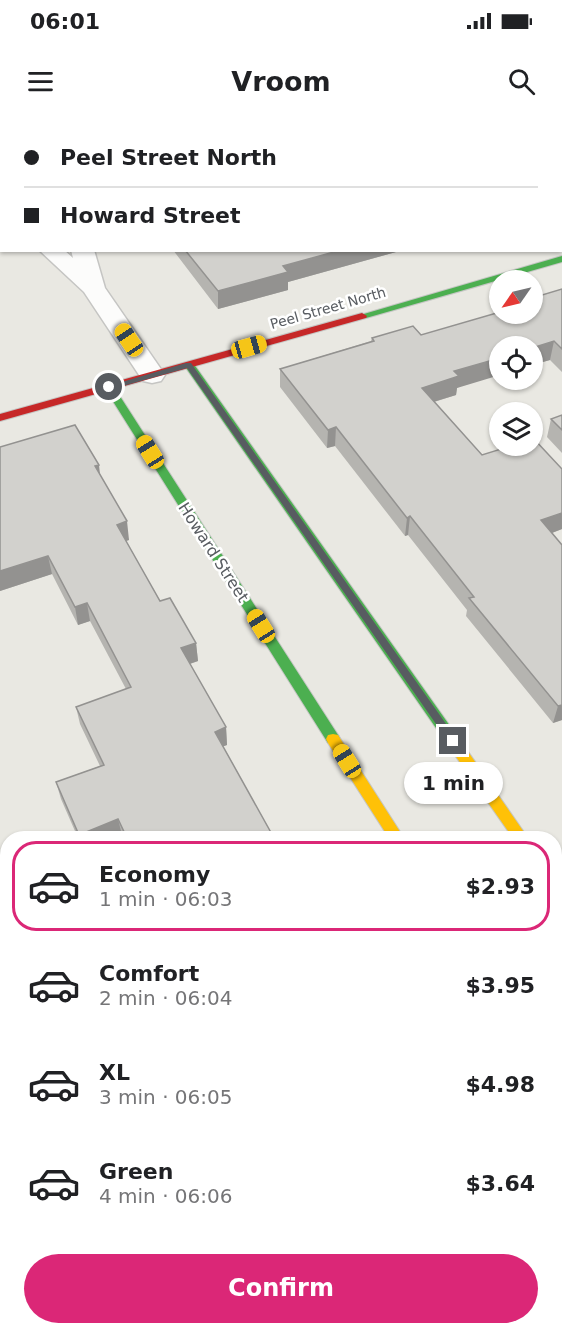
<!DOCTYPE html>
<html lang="en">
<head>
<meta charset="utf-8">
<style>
  :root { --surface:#fff; --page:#f6f6f6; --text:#202124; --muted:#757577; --line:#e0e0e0; --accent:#db2777 }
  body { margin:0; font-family:"DejaVu Sans",sans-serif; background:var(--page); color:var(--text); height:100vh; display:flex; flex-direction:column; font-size:22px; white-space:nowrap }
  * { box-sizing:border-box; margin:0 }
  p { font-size:20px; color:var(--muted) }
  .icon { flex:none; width:33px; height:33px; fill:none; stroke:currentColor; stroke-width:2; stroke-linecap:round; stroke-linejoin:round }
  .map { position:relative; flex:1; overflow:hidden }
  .sheet { position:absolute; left:0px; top:711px; width:562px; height:504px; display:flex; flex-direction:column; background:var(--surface); border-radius:24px 24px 0 0; box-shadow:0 2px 4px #0004 }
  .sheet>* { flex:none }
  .banner { position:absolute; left:0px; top:0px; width:562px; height:132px; box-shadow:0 2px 4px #0004; display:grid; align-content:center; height:132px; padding:0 24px; background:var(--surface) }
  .needle { width:39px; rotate:236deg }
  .controls { position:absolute; left:489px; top:150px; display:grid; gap:12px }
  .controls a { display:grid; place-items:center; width:54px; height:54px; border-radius:50%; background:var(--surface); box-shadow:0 2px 4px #0004; font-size:30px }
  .end { position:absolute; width:27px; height:27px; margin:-14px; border:8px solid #585c61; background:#fff; box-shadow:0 0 0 3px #fff }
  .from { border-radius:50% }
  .bubble { position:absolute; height:42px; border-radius:21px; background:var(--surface); box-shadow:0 2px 4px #0004; font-size:20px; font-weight:600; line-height:42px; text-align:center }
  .car { position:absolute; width:18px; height:36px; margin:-18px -9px; border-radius:8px; box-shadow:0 0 4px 2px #0007; background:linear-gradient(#f5c518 24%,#345 0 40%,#f5c518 0 76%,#345 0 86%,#f5c518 0) }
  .banner b { display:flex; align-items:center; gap:21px; height:57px; font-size:22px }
  .banner b+b { border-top:2px solid var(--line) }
  .banner i { width:15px; height:15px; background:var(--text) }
  ul { padding:10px 0 0; list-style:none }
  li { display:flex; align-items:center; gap:18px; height:90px; margin:0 12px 9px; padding:0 12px; border:3px solid transparent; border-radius:24px }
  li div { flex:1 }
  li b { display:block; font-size:22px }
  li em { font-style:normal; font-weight:600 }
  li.current { border-color:var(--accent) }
  li>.icon { width:54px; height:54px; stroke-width:1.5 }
  .button { display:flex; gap:12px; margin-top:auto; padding:12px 24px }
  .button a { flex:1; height:69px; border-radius:36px; background:var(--accent); color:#fff; font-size:24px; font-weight:600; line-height:69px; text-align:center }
  .status { display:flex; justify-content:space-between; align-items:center; height:42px; padding:0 30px; background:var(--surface); direction:ltr }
  .status svg { height:16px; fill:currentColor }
  header { display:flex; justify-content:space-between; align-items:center; height:78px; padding:0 24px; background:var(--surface); font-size:27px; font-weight:600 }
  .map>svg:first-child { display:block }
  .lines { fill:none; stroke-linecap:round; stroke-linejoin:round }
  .street-casing { stroke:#c5c5c3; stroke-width:3 }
  .fast-casing { stroke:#c5c6c4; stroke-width:2 }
  .slow-casing { stroke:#c5c6c4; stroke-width:2 }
  .jam-casing { stroke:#c5c6c4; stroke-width:2 }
  .street { fill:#fcfcfb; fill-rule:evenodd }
  .fast { fill:#4caf50; fill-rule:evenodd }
  .slow { fill:#ffc107; fill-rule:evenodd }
  .jam { fill:#c62828; fill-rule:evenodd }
  .wall { fill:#b5b4b0 }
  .shaded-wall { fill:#939290 }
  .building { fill:#d2d1cd; stroke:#939290; stroke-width:1.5 }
  .route { fill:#585c61 }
  .labels { text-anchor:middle; stroke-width:5; stroke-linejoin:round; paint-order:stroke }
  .far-street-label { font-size:14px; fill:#585c61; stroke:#fff }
  .street-label { font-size:16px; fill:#585c61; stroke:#fff }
</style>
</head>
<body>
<div class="status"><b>06:01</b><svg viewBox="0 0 49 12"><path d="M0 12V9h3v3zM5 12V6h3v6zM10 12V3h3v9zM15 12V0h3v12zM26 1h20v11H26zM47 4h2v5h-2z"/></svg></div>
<header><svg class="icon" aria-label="menu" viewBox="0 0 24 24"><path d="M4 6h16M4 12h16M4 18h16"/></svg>Vroom<svg class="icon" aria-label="search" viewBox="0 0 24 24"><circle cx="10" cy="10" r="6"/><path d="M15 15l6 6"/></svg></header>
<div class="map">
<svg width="562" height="1215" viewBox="0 0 562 1215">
  <rect width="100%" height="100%" fill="#e9e8e2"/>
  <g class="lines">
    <g class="street-casing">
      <path id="street" d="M7 0H27L28 2H8Z
        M0 82 2 83V98L0 97Z
        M39 130H64L73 138 71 130H94L105 168 165 255 161 261 152 263 143 261 84 172Z
        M555 750 562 753V792L555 790Z
        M555 948 562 951V999L555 996Z
        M562 1024V1067L555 1070V1027Z
        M78 1208H135L132 1215H75Z
        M230 1208H287L284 1215H227Z"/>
    </g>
    <g class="fast-casing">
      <path id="fast" d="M562 136V142L366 198H358L357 196Z
        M189 242 193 243 462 623 464 627 462 631H452L184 245Z
        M109 264 114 267 338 615 340 619 338 623H328L104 267Z"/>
    </g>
    <g class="slow-casing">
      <path id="slow" d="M333 614 338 615 404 718H389L328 623 326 619 328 615Z
        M457 621 462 623 528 718H513L452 631 450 627 452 623Z"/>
    </g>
    <g class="jam-casing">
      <path id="jam" d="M362 193 367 196 366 198 0 301V294Z"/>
    </g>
    <use href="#street" class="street"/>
    <use href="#fast" class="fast"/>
    <use href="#slow" class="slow"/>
    <use href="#jam" class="jam"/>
  </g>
  <path class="wall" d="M77 0H231L224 2H78Z
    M243 0H422L416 2H244Z
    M553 0H562V26L561 25V2H553Z
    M173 130H396V132L288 162V170L218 189Z
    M562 169V252L550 240 532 245V226L457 268 456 275 434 282 482 335 562 349V409L552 413 562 425V600L553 603 466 496 467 490 408 415 405 416 335 326 327 328 280 267V249L371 221 372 218 421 215 500 192Z
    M562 295V333L547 317 551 299Z
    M0 327 100 356 129 420 126 421 160 481 196 523 198 541 190 544 226 607 227 625 223 626 274 718H123L122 715 114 718H78L61 679 56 662 100 646 80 604 76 587 126 569 90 501 78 505 52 454 0 471Z
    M462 1208H555L562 1215H466Z"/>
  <path class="shaded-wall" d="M164 0H231L225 2H164Z
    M385 0H422L416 2H385Z
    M561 78H562V94L561 95Z
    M341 130H396V132L288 162V170L218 189V171L283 146Z
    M554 221 550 240 532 245V228Z
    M500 238V255L457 268 456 275 420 286 422 268 454 251Z
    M336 307 335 326 327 328 328 310Z
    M99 345 101 364 95 346Z
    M562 393V409L536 419 541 400Z
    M410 396 408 415 405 416 407 398Z
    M127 401 129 420 119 423 117 405Z
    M48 436 52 454 0 471V451Z
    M87 483 90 501 78 505 75 487Z
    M196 523 198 541 183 546 181 528Z
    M562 585V600L553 603 558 586Z
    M226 607 227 625 216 629 215 612Z
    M118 699 122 715 114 718H80L79 715Z
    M0 1069 8 1092V1103L0 1081Z
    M8 1150V1162L0 1166V1153Z"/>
  <path class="building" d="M88 0H166L167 2H89Z
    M259 0H394L396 2H261Z
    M554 0H562V7L561 6V2H556Z
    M561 29H562V78H561Z
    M185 130H341L283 146 288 152 218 171Z
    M562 169V229L554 221 532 228V226H500V238L454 251 459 256 422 268 482 335 511 326H532L533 318 562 349V393L541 400 562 425V585L558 586 469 478 474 477 410 396 407 398 336 307 328 310 280 249 374 221 372 218 413 206 421 215 500 192V194H532V178Z
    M562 295V310L551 299Z
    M75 305 99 345 95 346 127 401 117 405 160 481 170 478 196 523 181 528 226 607 215 612 274 718H127L118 699 79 715 56 662 104 645 76 587 131 567 87 483 75 487 48 436 0 451V327Z
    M0 1081 8 1103V1150L0 1153Z
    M560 1146 562 1149V1215H472L475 1214 471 1208H555V1149Z"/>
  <path class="route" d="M186 243H191L456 618V624H450L187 248 109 270 105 267Z"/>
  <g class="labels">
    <g class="far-street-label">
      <text transform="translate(328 188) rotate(-16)" y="5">Peel Street North</text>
    </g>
    <g class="street-label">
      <text transform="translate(214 432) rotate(57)" y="6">Howard Street</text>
    </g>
  </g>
</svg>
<div class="controls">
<a><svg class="needle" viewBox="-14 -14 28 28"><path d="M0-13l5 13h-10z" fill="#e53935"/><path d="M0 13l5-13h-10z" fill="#757577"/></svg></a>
<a><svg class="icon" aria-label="locate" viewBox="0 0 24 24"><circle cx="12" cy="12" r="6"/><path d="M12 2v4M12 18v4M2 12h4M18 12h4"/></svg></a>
<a><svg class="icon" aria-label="layers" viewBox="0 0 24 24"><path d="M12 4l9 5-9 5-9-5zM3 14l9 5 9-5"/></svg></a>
</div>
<i class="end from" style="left:109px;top:267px"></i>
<i class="end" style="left:453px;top:621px"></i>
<div class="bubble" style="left:404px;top:642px;width:99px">1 min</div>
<i class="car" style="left:129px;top:220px;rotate:326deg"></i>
<i class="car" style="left:249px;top:227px;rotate:74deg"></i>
<i class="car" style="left:150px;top:332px;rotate:328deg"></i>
<i class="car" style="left:261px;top:506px;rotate:328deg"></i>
<i class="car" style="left:347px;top:641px;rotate:328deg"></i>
<div class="banner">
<b><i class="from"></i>Peel Street North</b>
<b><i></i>Howard Street</b>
</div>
<section class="sheet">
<ul>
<li class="current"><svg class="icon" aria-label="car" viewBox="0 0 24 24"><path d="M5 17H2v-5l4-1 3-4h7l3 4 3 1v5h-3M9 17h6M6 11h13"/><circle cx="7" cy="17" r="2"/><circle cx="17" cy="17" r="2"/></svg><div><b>Economy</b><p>1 min · 06:03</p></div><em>$2.93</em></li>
<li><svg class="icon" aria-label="car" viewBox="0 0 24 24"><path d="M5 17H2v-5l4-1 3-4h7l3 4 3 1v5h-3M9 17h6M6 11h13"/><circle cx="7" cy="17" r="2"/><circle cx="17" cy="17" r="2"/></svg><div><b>Comfort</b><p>2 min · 06:04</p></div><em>$3.95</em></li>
<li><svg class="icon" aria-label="car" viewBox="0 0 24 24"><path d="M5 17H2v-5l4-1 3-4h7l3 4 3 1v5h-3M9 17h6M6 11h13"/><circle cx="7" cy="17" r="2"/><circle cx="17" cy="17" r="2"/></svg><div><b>XL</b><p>3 min · 06:05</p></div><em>$4.98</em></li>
<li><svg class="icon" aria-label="car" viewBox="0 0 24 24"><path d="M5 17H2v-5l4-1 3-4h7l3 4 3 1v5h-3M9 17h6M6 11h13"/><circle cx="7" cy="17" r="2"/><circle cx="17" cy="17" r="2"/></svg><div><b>Green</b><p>4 min · 06:06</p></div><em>$3.64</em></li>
</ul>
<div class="button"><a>Confirm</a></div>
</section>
</div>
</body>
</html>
